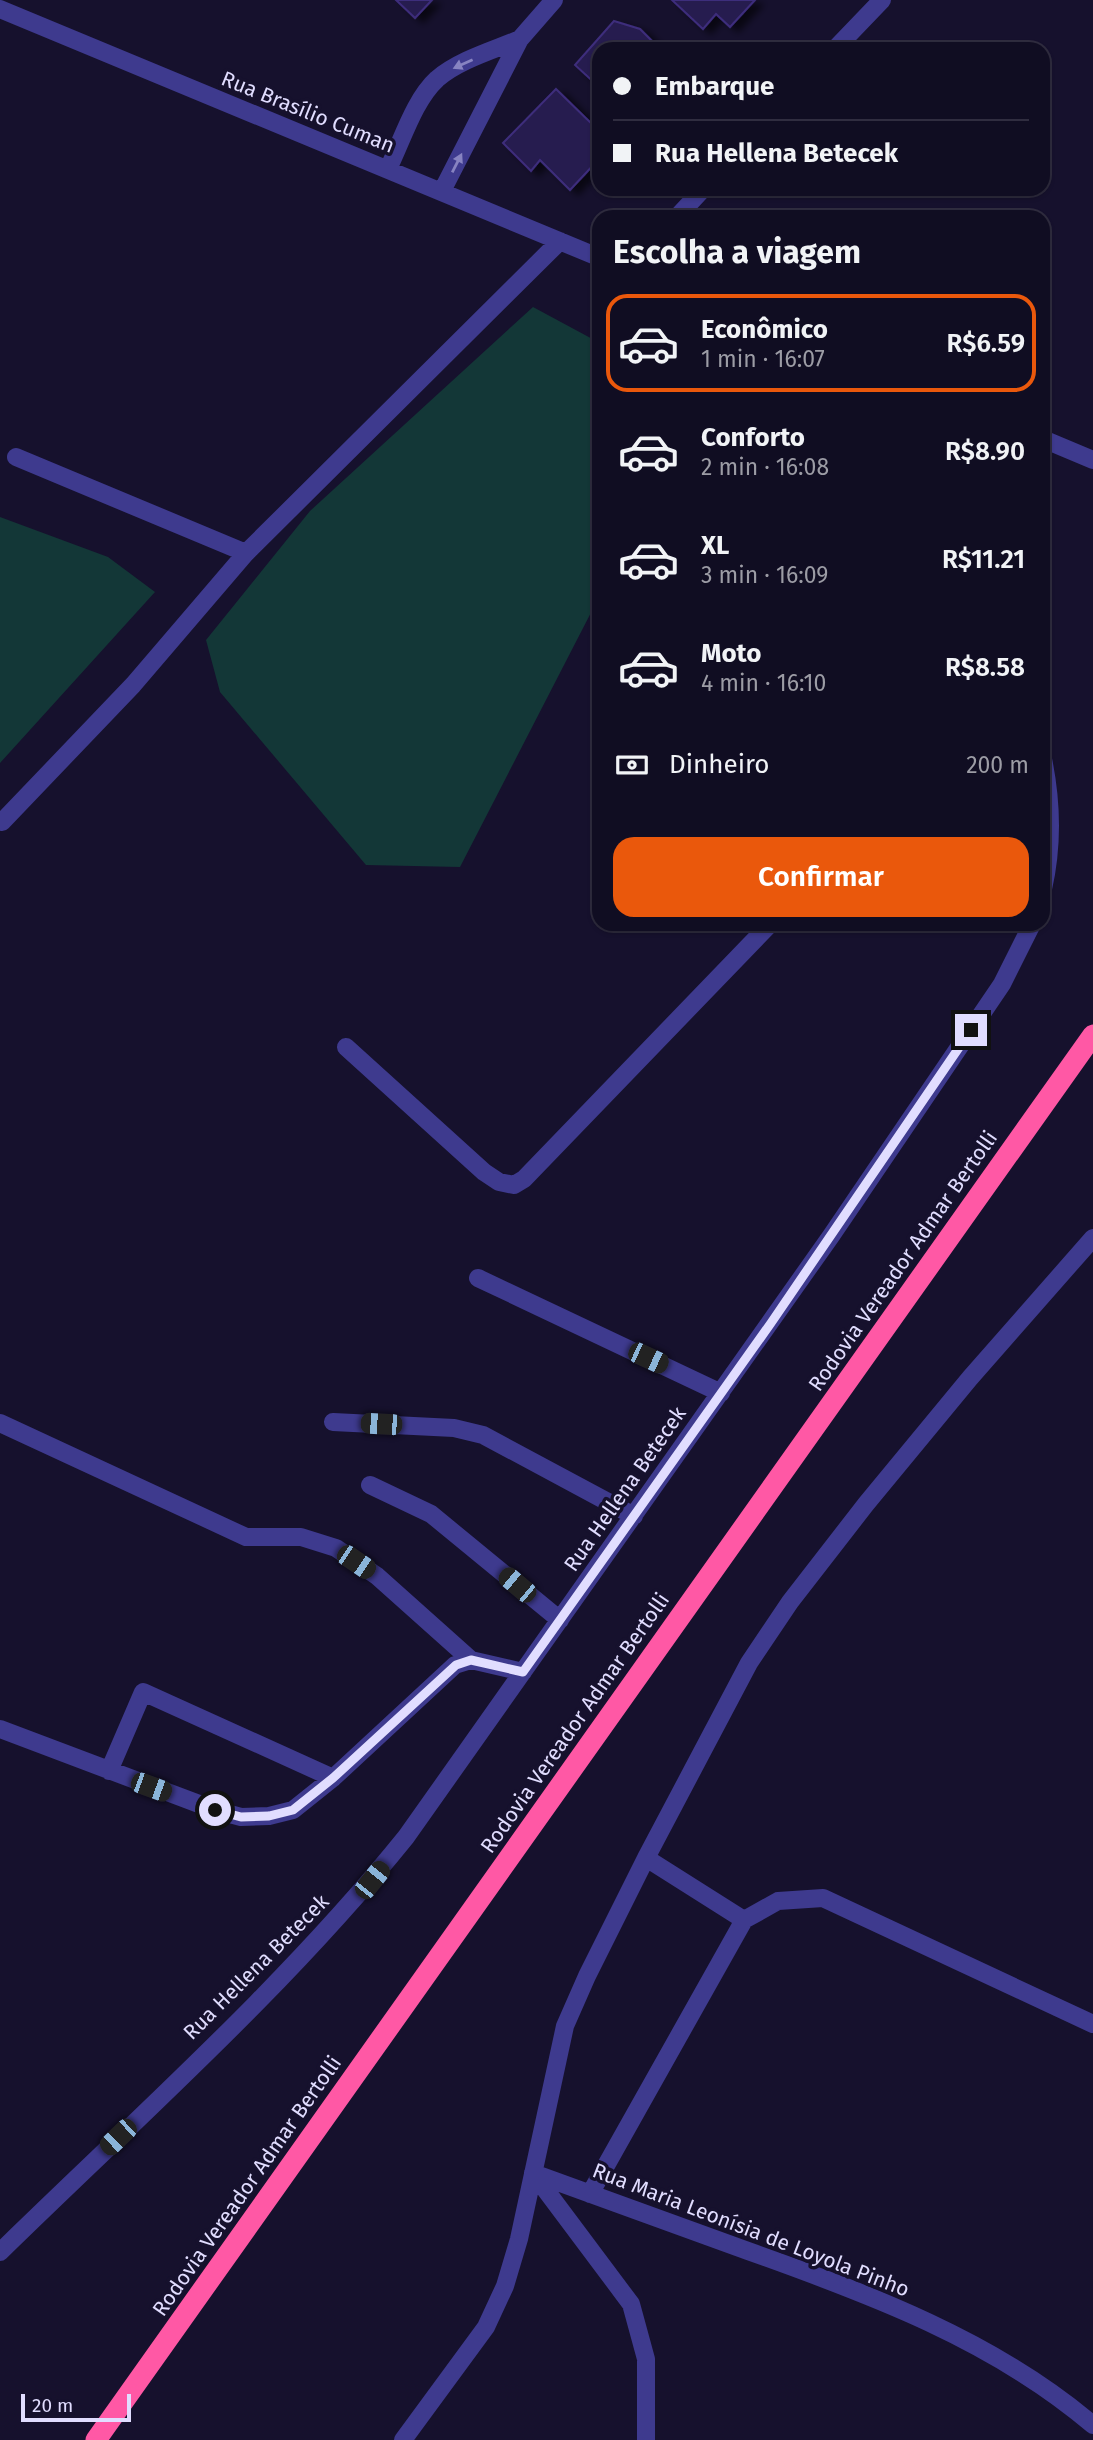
<!DOCTYPE html>
<html lang="pt">
<head>
<meta charset="utf-8">
<style>
  :root { --surface:#100d22; --page:#19162a; --text:#f1f3f6; --muted:#9c9ca5; --line:#302d40; --accent:#ea580c }
  body { margin:0; font-family:"Fira Sans",sans-serif; background:var(--page); color:var(--text); height:100vh; display:flex; flex-direction:column; font-size:26px; white-space:nowrap }
  * { box-sizing:border-box; margin:0 }
  p { font-size:23px; color:var(--muted) }
  .icon { flex:none; width:38px; height:38px; fill:none; stroke:currentColor; stroke-width:2; stroke-linecap:round; stroke-linejoin:round }
  .map { position:relative; flex:1; overflow:hidden }
  .panel { position:absolute; left:592px; top:210px; width:458px; height:721px; display:flex; flex-direction:column; background:var(--surface); border-radius:21px; box-shadow:0 2px 5px #0004,0 0 0 2px var(--line) }
  .panel>* { flex:none }
  .top-card { position:absolute; left:592px; top:42px; width:458px; height:154px; border-radius:21px; box-shadow:0 2px 5px #0004,0 0 0 2px var(--line); display:grid; align-content:center; height:154px; padding:0 21px; background:var(--surface) }
  .scale { position:absolute; left:21px; bottom:18px; width:110px; box-sizing:border-box; padding-left:7px; border:4px solid #e1ddff; border-top:0; font-size:19px; line-height:24px; white-space:nowrap; color:#e1ddff; -webkit-text-stroke:5px #16112d; paint-order:stroke }
  .end { position:absolute; width:32px; height:32px; margin:-16px; border:9px solid #e1ddff; background:#111; box-shadow:0 0 0 4px #111 }
  .from { border-radius:50% }
  .car { position:absolute; width:21px; height:42px; margin:-21px -10px; border-radius:9px; box-shadow:0 0 5px 2px #0007; background:linear-gradient(#222 24%,#8ab4d8 0 40%,#222 0 76%,#8ab4d8 0 86%,#222 0) }
  .top-card b { display:flex; align-items:center; gap:24px; height:66px; font-size:26px }
  .top-card b+b { border-top:2px solid var(--line) }
  .top-card i { width:18px; height:18px; background:var(--text) }
  ul { padding:0; list-style:none }
  li { display:flex; align-items:center; gap:21px; height:98px; margin:0 14px 10px; padding:0 7px; border:4px solid transparent; border-radius:21px }
  li div { flex:1 }
  li b { display:block; font-size:26px }
  li em { font-style:normal; font-weight:600 }
  li.on { border-color:var(--accent) }
  li>.icon { width:63px; height:63px; stroke-width:1.5 }
  h2 { padding:0 21px; font-size:32px; line-height:84px }
  .pay { display:flex; align-items:center; gap:18px; height:77px; padding:0 21px; font-size:26px }
  .pay p { margin-inline-start:auto }
  .primary-button { display:flex; gap:14px; margin-top:auto; padding:14px 21px }
  .primary-button a { flex:1; height:80px; border-radius:21px; background:var(--accent); color:#fff; font-size:28px; font-weight:600; line-height:80px; text-align:center }
  .map>svg:first-child { display:block }
  .green { fill:#133737 }
  .building { fill:#271c4f; stroke:#3e2d7c; stroke-width:2; filter:url(#shadow) }
  .lines { fill:none; stroke-linecap:round; stroke-linejoin:round }
  .minor { stroke:#3e3a8e; stroke-width:18 }
  .highway { stroke:#ff58a5; stroke-width:21 }
  .oneway { fill:#8783c1 }
  .route { stroke:#e1ddff; stroke-width:9 }
  .labels { text-anchor:middle; stroke-width:7; stroke-linejoin:round; paint-order:stroke }
  .street-label { font-size:21px; fill:#e1ddff; stroke:#16112d }
</style>
</head>
<body>
<div class="map">
<svg width="1093" height="2440" viewBox="0 0 1093 2440">
  <defs>
    <filter id="shadow"><feDropShadow dx="8" dy="4.5" stdDeviation="3.5" flood-color="#0009"/></filter>
  </defs>
  <rect width="100%" height="100%" fill="#16112d"/>
  <path class="green" d="M533 307 598 342V599L460 867 366 865 220 692 206 640 310 511Z
    M0 517 108 557 155 592 0 763Z"/>
  <path class="building" d="M396 0H432L415 18Z
    M672 0H755L730 27 716 14 703 29Z
    M614 21 640 29 660 49H598V86L575 65Z
    M556 89 598 130V160L570 190 540 160 531 171 503 143Z"/>
  <g class="lines">
    <path class="minor" d="M0 9 598 257
      M835 49 882 0
      M388 169C402 141 414 100 437 79 459 60 494 50 520 39
      M442 191 520 39 554 0
      M677 217 703 189
      M1043 439 1093 460
      M16 457 246 553
      M1043 759C1052 803 1053 845 1043 889
      M2 822 133 685 246 553 560 241
      M346 1047 484 1172 499 1182 514 1185 524 1179 770 924
      M478 1278 721 1393
      M333 1422 454 1428 483 1435 634 1516
      M0 1423 246 1537H301L336 1548 377 1576 471 1660
      M370 1485 431 1514 560 1620
      M0 1729 215 1810 241 1817 269 1816 293 1810 333 1778 455 1665 471 1660 523 1672
      M109 1771 143 1692 333 1778
      M744 1920 778 1901 823 1898 1093 2024
      M533 2173C605 2199 677 2225 748 2251 869 2294 995 2341 1093 2425
      M533 2173 631 2304 646 2359V2440
      M590 2194 744 1920 646 1858
      M0 2252C138 2117 285 1987 406 1837L831 1236 1002 984 1032 924
      M403 2440 486 2327 505 2286 519 2239 565 2026 587 1976 646 1858 749 1663 790 1602 866 1504 970 1378 1093 1238"/>
    <path class="highway" d="M96 2440 1093 1035"/>
  </g>
  <defs><path id="oneway-solid" d="M-6-.8H1V-3.2L6.5 0L1 3.2V.8H-6Z" transform="scale(1.75)"/></defs>
  <g class="oneway">
    <use href="#oneway-solid" transform="translate(463 64) rotate(156)"/>
    <use href="#oneway-solid" transform="translate(457 163) rotate(-63)"/>
  </g>
  <g class="lines">
    <path class="route" d="M215 1810 241 1817 269 1816 293 1810 333 1778 456 1665 471 1660 523 1672 771 1323 971 1030"/>
  </g>
  <g class="labels">
    <g class="street-label">
      <text transform="translate(308 112) rotate(22)" y="7">Rua Brasílio Cuman</text>
      <text transform="translate(903 1261) rotate(-55)" y="7">Rodovia Vereador Admar Bertolli</text>
      <text transform="translate(625 1489) rotate(-55)" y="7">Rua Hellena Betecek</text>
      <text transform="translate(575 1723) rotate(-55)" y="7">Rodovia Vereador Admar Bertolli</text>
      <text transform="translate(256 1967) rotate(-45)" y="7">Rua Hellena Betecek</text>
      <text transform="translate(247 2186) rotate(-55)" y="7">Rodovia Vereador Admar Bertolli</text>
      <text transform="translate(751 2230) rotate(21)" y="7">Rua Maria Leonísia de Loyola Pinho</text>
    </g>
  </g>
</svg>
<div class="scale">20 m</div>
<i class="end from" style="left:215px;top:1810px"></i>
<i class="end" style="left:971px;top:1030px"></i>
<i class="car" style="left:648px;top:1358px;rotate:115deg"></i>
<i class="car" style="left:381px;top:1424px;rotate:273deg"></i>
<i class="car" style="left:356px;top:1562px;rotate:124deg"></i>
<i class="car" style="left:517px;top:1585px;rotate:310deg"></i>
<i class="car" style="left:151px;top:1787px;rotate:110deg"></i>
<i class="car" style="left:372px;top:1880px;rotate:39deg"></i>
<i class="car" style="left:118px;top:2137px;rotate:226deg"></i>
<div class="top-card">
<b><i class="from"></i>Embarque</b>
<b><i></i>Rua Hellena Betecek</b>
</div>
<section class="panel">
<h2>Escolha a viagem</h2>
<ul>
<li class="on"><svg class="icon" aria-label="car" viewBox="0 0 24 24"><path d="M5 17H2v-5l4-1 3-4h7l3 4 3 1v5h-3M9 17h6M6 11h13"/><circle cx="7" cy="17" r="2"/><circle cx="17" cy="17" r="2"/></svg><div><b>Econômico</b><p>1 min · 16:07</p></div><em>R$6.59</em></li>
<li><svg class="icon" aria-label="car" viewBox="0 0 24 24"><path d="M5 17H2v-5l4-1 3-4h7l3 4 3 1v5h-3M9 17h6M6 11h13"/><circle cx="7" cy="17" r="2"/><circle cx="17" cy="17" r="2"/></svg><div><b>Conforto</b><p>2 min · 16:08</p></div><em>R$8.90</em></li>
<li><svg class="icon" aria-label="car" viewBox="0 0 24 24"><path d="M5 17H2v-5l4-1 3-4h7l3 4 3 1v5h-3M9 17h6M6 11h13"/><circle cx="7" cy="17" r="2"/><circle cx="17" cy="17" r="2"/></svg><div><b>XL</b><p>3 min · 16:09</p></div><em>R$11.21</em></li>
<li><svg class="icon" aria-label="car" viewBox="0 0 24 24"><path d="M5 17H2v-5l4-1 3-4h7l3 4 3 1v5h-3M9 17h6M6 11h13"/><circle cx="7" cy="17" r="2"/><circle cx="17" cy="17" r="2"/></svg><div><b>Moto</b><p>4 min · 16:10</p></div><em>R$8.58</em></li>
</ul>
<div class="pay"><svg class="icon" aria-label="cash" viewBox="0 0 24 24"><path d="M3 7h18v10H3z"/><circle cx="12" cy="12" r="2"/></svg>Dinheiro<p>200 m</p></div>
<div class="primary-button"><a>Confirmar</a></div>
</section>
</div>
</body>
</html>
